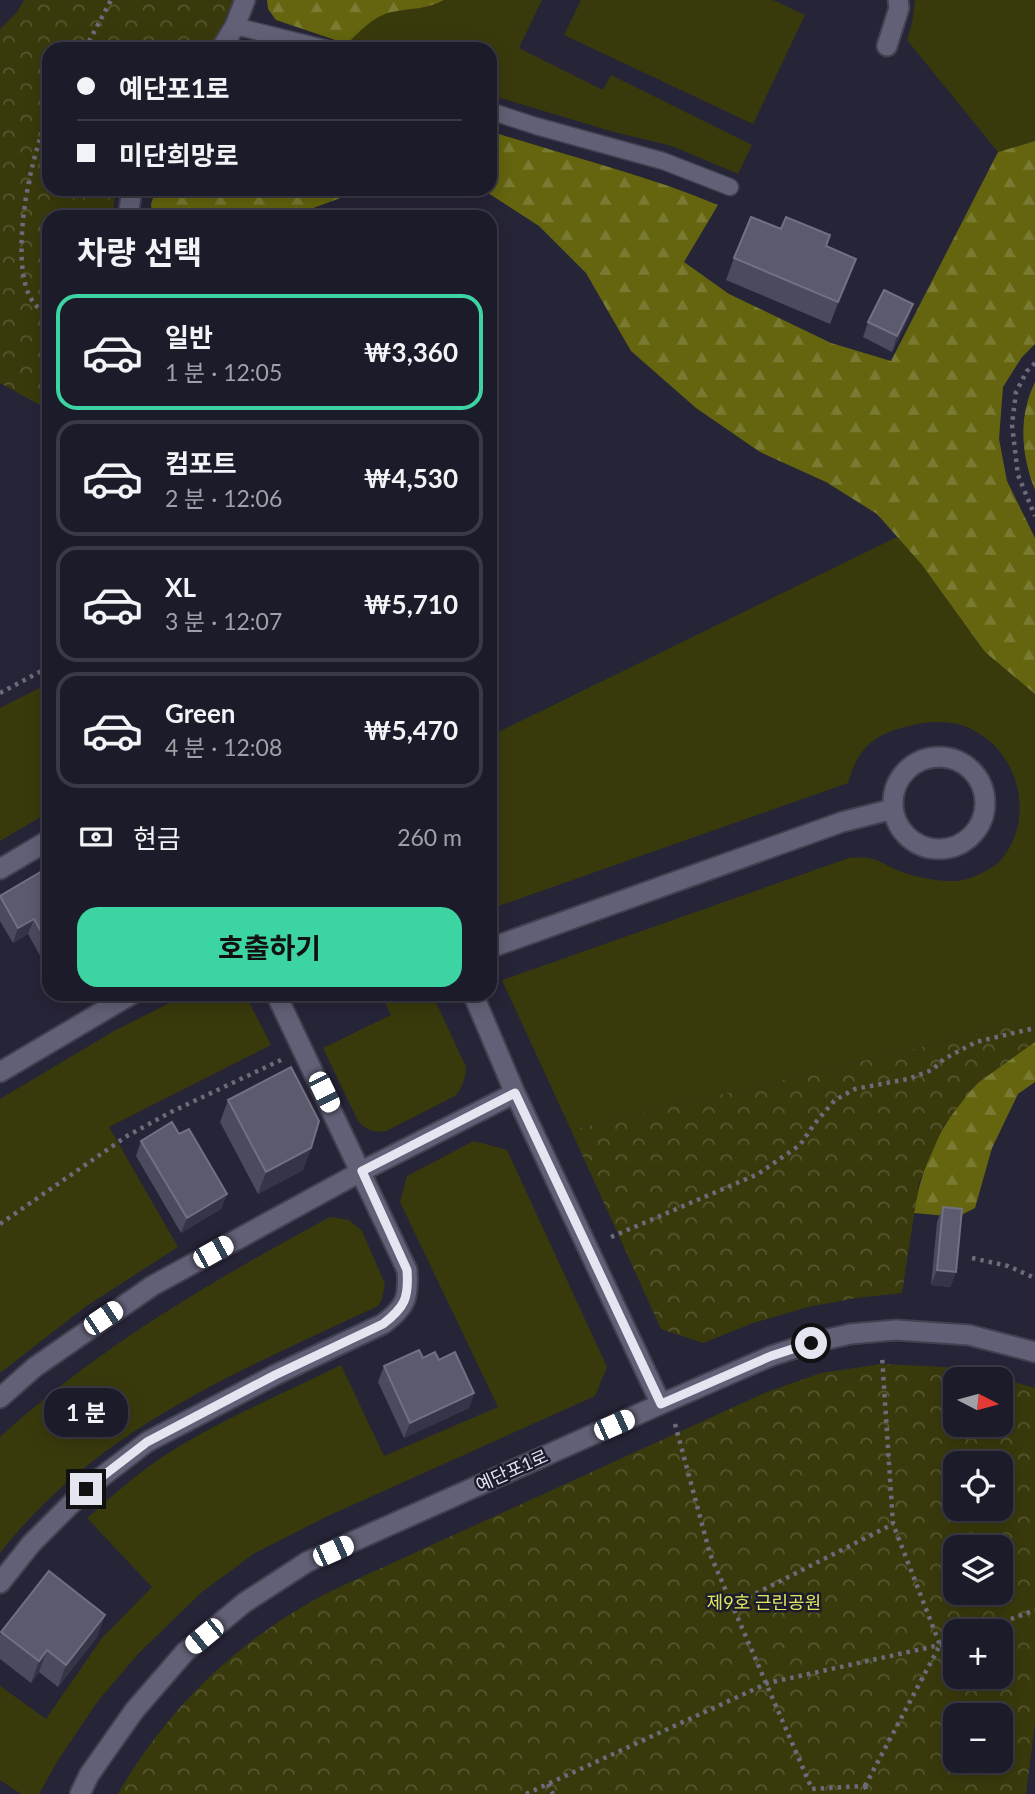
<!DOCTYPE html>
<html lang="ko">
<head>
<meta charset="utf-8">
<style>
  :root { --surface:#1c1b29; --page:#252431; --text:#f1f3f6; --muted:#a0a1a8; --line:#3a3946; --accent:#3dd4a3 }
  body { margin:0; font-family:Lato,"Noto Sans KR",sans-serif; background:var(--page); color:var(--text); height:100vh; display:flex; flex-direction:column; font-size:26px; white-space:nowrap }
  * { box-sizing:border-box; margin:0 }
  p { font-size:23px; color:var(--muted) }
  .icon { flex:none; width:38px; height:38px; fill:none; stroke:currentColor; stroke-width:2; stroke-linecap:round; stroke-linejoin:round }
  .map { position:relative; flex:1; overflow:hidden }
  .drawer { position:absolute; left:42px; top:210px; width:455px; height:791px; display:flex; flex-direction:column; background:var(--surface); border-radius:21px; box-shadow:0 4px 18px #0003,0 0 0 2px var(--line) }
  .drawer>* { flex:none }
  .top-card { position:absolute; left:42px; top:42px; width:455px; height:154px; border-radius:21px; box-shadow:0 4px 18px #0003,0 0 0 2px var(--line); display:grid; align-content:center; height:154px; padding:0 35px; background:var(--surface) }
  .needle { width:46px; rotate:96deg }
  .buttons { position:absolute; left:943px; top:1367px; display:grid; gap:14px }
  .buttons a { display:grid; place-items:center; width:70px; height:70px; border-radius:14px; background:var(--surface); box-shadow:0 4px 18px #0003,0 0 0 2px var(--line); font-size:35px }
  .end { position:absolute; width:32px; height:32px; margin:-16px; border:9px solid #e5e5f2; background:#111; box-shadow:0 0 0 4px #111 }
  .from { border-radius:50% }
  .bubble { position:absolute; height:49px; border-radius:21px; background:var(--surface); box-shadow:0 4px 18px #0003,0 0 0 2px var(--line); font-size:23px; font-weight:700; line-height:49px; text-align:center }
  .car { position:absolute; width:21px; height:42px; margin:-21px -10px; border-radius:9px; box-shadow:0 0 5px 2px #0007; background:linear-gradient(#fff 24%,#345 0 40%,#fff 0 76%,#345 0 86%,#fff 0) }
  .top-card b { display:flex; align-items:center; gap:24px; height:66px; font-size:26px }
  .top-card b+b { border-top:2px solid var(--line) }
  .top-card i { width:18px; height:18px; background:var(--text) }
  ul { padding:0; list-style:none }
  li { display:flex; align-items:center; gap:21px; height:116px; margin:0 14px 10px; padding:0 21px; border:4px solid var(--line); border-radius:21px }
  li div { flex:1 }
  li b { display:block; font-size:26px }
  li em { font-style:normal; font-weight:700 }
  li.on { border-color:var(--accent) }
  li>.icon { width:63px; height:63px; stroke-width:1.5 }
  h2 { padding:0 35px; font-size:32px; line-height:84px }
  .pay { display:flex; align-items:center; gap:18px; height:77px; padding:0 35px; font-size:26px }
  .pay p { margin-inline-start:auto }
  .action { display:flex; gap:14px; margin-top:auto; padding:14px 35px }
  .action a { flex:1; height:80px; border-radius:21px; background:var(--accent); color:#111; font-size:28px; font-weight:700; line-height:80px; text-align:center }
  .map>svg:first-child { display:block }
  .grass { fill:#393a0c }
  .forest { fill:url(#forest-firs) }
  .park { fill:url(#park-crowns); fill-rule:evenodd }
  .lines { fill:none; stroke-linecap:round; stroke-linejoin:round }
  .service-casing { stroke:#424151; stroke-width:19 }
  .minor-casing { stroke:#424151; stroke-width:23 }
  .path { stroke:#6c6b7b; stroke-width:4.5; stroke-dasharray:3.5 5; stroke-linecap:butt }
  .service { stroke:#626076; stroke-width:16 }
  .minor { stroke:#626076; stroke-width:19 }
  .wall { fill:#4c4a5d }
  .shaded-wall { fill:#363447 }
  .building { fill:#5c5a6d; stroke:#727082; stroke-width:2 }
  .route { stroke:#e5e5f2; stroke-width:9 }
  .labels { text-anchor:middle; stroke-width:5; stroke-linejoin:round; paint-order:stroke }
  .street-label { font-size:18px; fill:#e5e5f2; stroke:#1c1b2d }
  .park-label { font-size:18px; fill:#e3e75e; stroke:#1c1b2d }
</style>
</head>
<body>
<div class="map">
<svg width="1035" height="1794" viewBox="0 0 1035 1794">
  <defs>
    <pattern id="forest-firs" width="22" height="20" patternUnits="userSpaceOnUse" patternTransform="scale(1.75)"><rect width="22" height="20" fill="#64650e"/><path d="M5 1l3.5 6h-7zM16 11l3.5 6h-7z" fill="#7a7b32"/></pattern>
    <pattern id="park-crowns" width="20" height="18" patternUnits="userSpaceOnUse" patternTransform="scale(1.75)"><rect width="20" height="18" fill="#393a0c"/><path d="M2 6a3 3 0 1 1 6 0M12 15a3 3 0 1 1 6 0" fill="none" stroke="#565630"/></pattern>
  </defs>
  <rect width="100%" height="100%" fill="#262437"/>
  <path class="grass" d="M444 0H542L519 48 603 90 611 75 752 145 738 174 672 146 614 132 490 95V49H363L347 44C359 32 372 18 388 13 407 8 427 10 444 0Z
    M581 0H773L805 15 753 124 564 35Z
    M915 0H1035V141L998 152 907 40 912 23Z
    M897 537 922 565 985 652 1035 694V1020L571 1130 502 980 849 858C878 855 880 864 905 873 920 878 942 882 958 881 972 879 985 872 997 864 1035 827 1024 756 973 730 953 719 927 721 905 727 872 735 857 751 848 783L490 909V736Z
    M49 683V812L0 841V708Z
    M187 994H245L271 1045 109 1127 178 1247 85 1307 0 1373V1099L114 1031Z
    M381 994H432L466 1067C466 1078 462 1088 455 1096L386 1131C374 1133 366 1130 358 1121L323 1048 391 1015Z
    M474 1141 507 1150 607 1367 595 1396 328 1516 255 1553 202 1592 138 1654 98 1701 58 1760 39 1794H21L0 1780V1686L46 1719 102 1638 152 1587 87 1518C110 1498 133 1477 158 1460 215 1422 280 1395 341 1365L384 1456 498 1407 400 1202 407 1176Z
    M330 1217 349 1220 362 1231 385 1284 382 1299 378 1306C238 1372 99 1427 0 1553V1437C100 1346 212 1281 330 1217Z"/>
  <path class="forest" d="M267 0H444C427 10 407 8 388 13 372 18 359 32 347 44L276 20 268 9Z
    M490 131C566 156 644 174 718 205L684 262 729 294 831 343 891 361 998 152 1035 141V344L1022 357 1003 387 999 439 1007 481 1035 538V694L985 652 922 565 877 514 826 482 760 452 696 408 631 351 586 273 539 226 482 189H490Z
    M156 189H371L354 193 289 217H152L151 204Z
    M1035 382V490C1021 454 1018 417 1035 382Z
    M1035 1042V1082L1018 1094 992 1148 975 1208 957 1217 914 1213C921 1166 941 1122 974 1087 990 1069 1015 1056 1035 1042Z"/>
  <path class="park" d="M24 0H233L222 27 207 49H49V189H115L113 217H49V410L0 383V29L17 12Z
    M1035 1020V1042L975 1085 944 1125 919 1182 902 1293 856 1298 808 1307 753 1323 703 1343 661 1329 571 1130Z
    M882 1364 963 1368 1035 1388V1722L1026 1794H118C169 1706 240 1638 331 1591L767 1392 821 1373ZM956 1379H1001V1424H956ZM956 1463H1001V1508H956ZM956 1547H1001V1592H956ZM956 1631H1001V1676H956ZM956 1715H1001V1760H956Z"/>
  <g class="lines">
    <g class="service-casing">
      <path id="service" d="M235 26 328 49
        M490 111 536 126 663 161 730 187"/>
    </g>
    <g class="minor-casing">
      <path id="minor" d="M887 46 899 8 898 0
        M221 49 235 26 245 0
        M128 217 132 189
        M893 803a46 46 0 1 1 92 0a46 46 0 1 1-92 0Z
        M0 869 49 840
        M490 948 842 822 893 809
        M473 994 515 1093 661 1404
        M0 1072 132 994
        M0 1398 35 1367 152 1286 362 1171 515 1093
        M0 1583 31 1544 86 1489 147 1442 275 1375 383 1324C406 1307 409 1298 407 1270L276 994
        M80 1794 89 1775 134 1711 185 1652 244 1603 307 1562 661 1404 771 1356 811 1343 850 1334 896 1330 969 1335 1035 1352"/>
    </g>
    <path class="path" d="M85 49 111 0
      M49 116C27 161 0 302 49 313
      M1035 363 1027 371 1016 392 1012 425 1018 475 1035 516
      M0 693 49 667
      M0 1224 127 1136 171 1112 281 1060
      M611 1237 758 1174 800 1145 815 1123 835 1100 855 1089 908 1079 932 1070 944 1059 976 1042 1035 1028
      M972 1258 1008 1266 1035 1278
      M675 1424 710 1554 812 1789 865 1786
      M733 1605 893 1524
      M979 1631 1035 1610
      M548 1784 553 1794
      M865 1786 940 1645 893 1524 882 1356
      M865 1786 868 1794
      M526 1794 768 1683 940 1645 956 1639"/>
    <use href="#service" class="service"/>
    <use href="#minor" class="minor"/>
  </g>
  <path class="wall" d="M781 229 856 259 830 324 726 280 734 258Z
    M913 304 908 319 892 352 863 337 868 322Z
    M49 867V957L43 961 28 934 13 943 0 921V896Z
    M228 1100 311 1148 303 1170 258 1194 220 1122Z
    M179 1134 227 1194 221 1209 181 1233 136 1156 141 1141Z
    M943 1207 956 1272 950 1287 931 1285 937 1222Z
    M423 1358 439 1360 474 1393 469 1408 404 1438 378 1382 384 1366Z
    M105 1615 97 1637 58 1687 39 1672 31 1683 0 1659V1635L1 1632Z"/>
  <path class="shaded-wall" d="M856 259 848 281 830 324 838 302Z
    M913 304 908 319 892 352 897 336Z
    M34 919 28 934 13 943 18 928Z
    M49 945V957L43 961Z
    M311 1148 303 1170 258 1194 266 1172Z
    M227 1194 221 1209 181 1233 187 1218Z
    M937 1270 956 1272 950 1287 931 1285Z
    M474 1393 469 1408 404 1438 410 1423Z
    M105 1615 97 1637 58 1687 66 1665Z
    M47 1650 39 1672 31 1683 39 1661Z"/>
  <path class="building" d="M751 217 781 229 786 217 830 235 826 246 856 259 838 302 734 258Z
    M884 290 913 304 897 336 868 322Z
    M49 867V945L34 919 18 928 0 896Z
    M291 1067 319 1121 311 1148 266 1172 228 1100Z
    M172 1122 179 1134 189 1129 227 1194 187 1218 141 1141Z
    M943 1207 962 1209 956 1272 937 1270Z
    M419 1350 423 1358 435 1352 439 1360 455 1352 474 1393 410 1423 384 1366Z
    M49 1571 105 1615 66 1665 47 1650 39 1661 1 1632Z"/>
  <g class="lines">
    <path class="route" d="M86 1489 147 1442 275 1375 383 1324C405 1307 409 1298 407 1270L362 1171 515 1093 661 1404 771 1356 811 1343"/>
  </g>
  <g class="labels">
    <g class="street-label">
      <text transform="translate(512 1471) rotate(-24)" y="6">예단포1로</text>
    </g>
    <g class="park-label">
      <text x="764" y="1609">제9호 근린공원</text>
    </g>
  </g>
</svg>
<div class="buttons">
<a><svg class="needle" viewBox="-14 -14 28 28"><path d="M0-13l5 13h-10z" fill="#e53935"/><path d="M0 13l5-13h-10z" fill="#a0a1a8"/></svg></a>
<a><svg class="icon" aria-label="locate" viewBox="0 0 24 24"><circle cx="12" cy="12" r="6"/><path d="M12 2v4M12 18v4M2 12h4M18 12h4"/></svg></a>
<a><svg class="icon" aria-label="layers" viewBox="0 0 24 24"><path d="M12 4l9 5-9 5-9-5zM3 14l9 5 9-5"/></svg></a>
<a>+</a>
<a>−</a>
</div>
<i class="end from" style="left:811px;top:1343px"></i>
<i class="end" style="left:86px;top:1489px"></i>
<div class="bubble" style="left:44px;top:1388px;width:84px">1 분</div>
<i class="car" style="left:324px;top:1092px;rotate:154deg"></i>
<i class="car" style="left:213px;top:1252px;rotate:61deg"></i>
<i class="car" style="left:103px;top:1318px;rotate:56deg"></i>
<i class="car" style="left:614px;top:1425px;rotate:66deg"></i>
<i class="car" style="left:333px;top:1551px;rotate:66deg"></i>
<i class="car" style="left:204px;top:1636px;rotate:231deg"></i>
<div class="top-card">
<b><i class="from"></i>예단포1로</b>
<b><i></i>미단희망로</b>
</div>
<section class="drawer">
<h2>차량 선택</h2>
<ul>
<li class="on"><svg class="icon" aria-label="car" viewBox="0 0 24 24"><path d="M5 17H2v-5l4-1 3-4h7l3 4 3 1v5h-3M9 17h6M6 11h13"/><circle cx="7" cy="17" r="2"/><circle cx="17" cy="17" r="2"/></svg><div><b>일반</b><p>1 분 · 12:05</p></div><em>₩3,360</em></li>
<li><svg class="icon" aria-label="car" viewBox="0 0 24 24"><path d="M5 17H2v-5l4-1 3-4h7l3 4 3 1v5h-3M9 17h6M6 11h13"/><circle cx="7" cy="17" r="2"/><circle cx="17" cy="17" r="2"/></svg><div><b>컴포트</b><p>2 분 · 12:06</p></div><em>₩4,530</em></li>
<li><svg class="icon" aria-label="car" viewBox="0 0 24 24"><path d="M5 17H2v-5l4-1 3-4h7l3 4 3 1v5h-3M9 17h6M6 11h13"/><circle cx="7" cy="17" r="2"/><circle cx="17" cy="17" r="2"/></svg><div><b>XL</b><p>3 분 · 12:07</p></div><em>₩5,710</em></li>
<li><svg class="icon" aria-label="car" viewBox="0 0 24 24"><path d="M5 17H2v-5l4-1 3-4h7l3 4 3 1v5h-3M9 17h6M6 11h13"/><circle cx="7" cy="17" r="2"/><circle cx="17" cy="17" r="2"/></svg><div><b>Green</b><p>4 분 · 12:08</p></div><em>₩5,470</em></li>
</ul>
<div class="pay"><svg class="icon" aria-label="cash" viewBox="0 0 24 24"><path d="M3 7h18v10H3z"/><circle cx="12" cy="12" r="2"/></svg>현금<p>260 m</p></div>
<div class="action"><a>호출하기</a></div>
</section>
</div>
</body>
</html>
